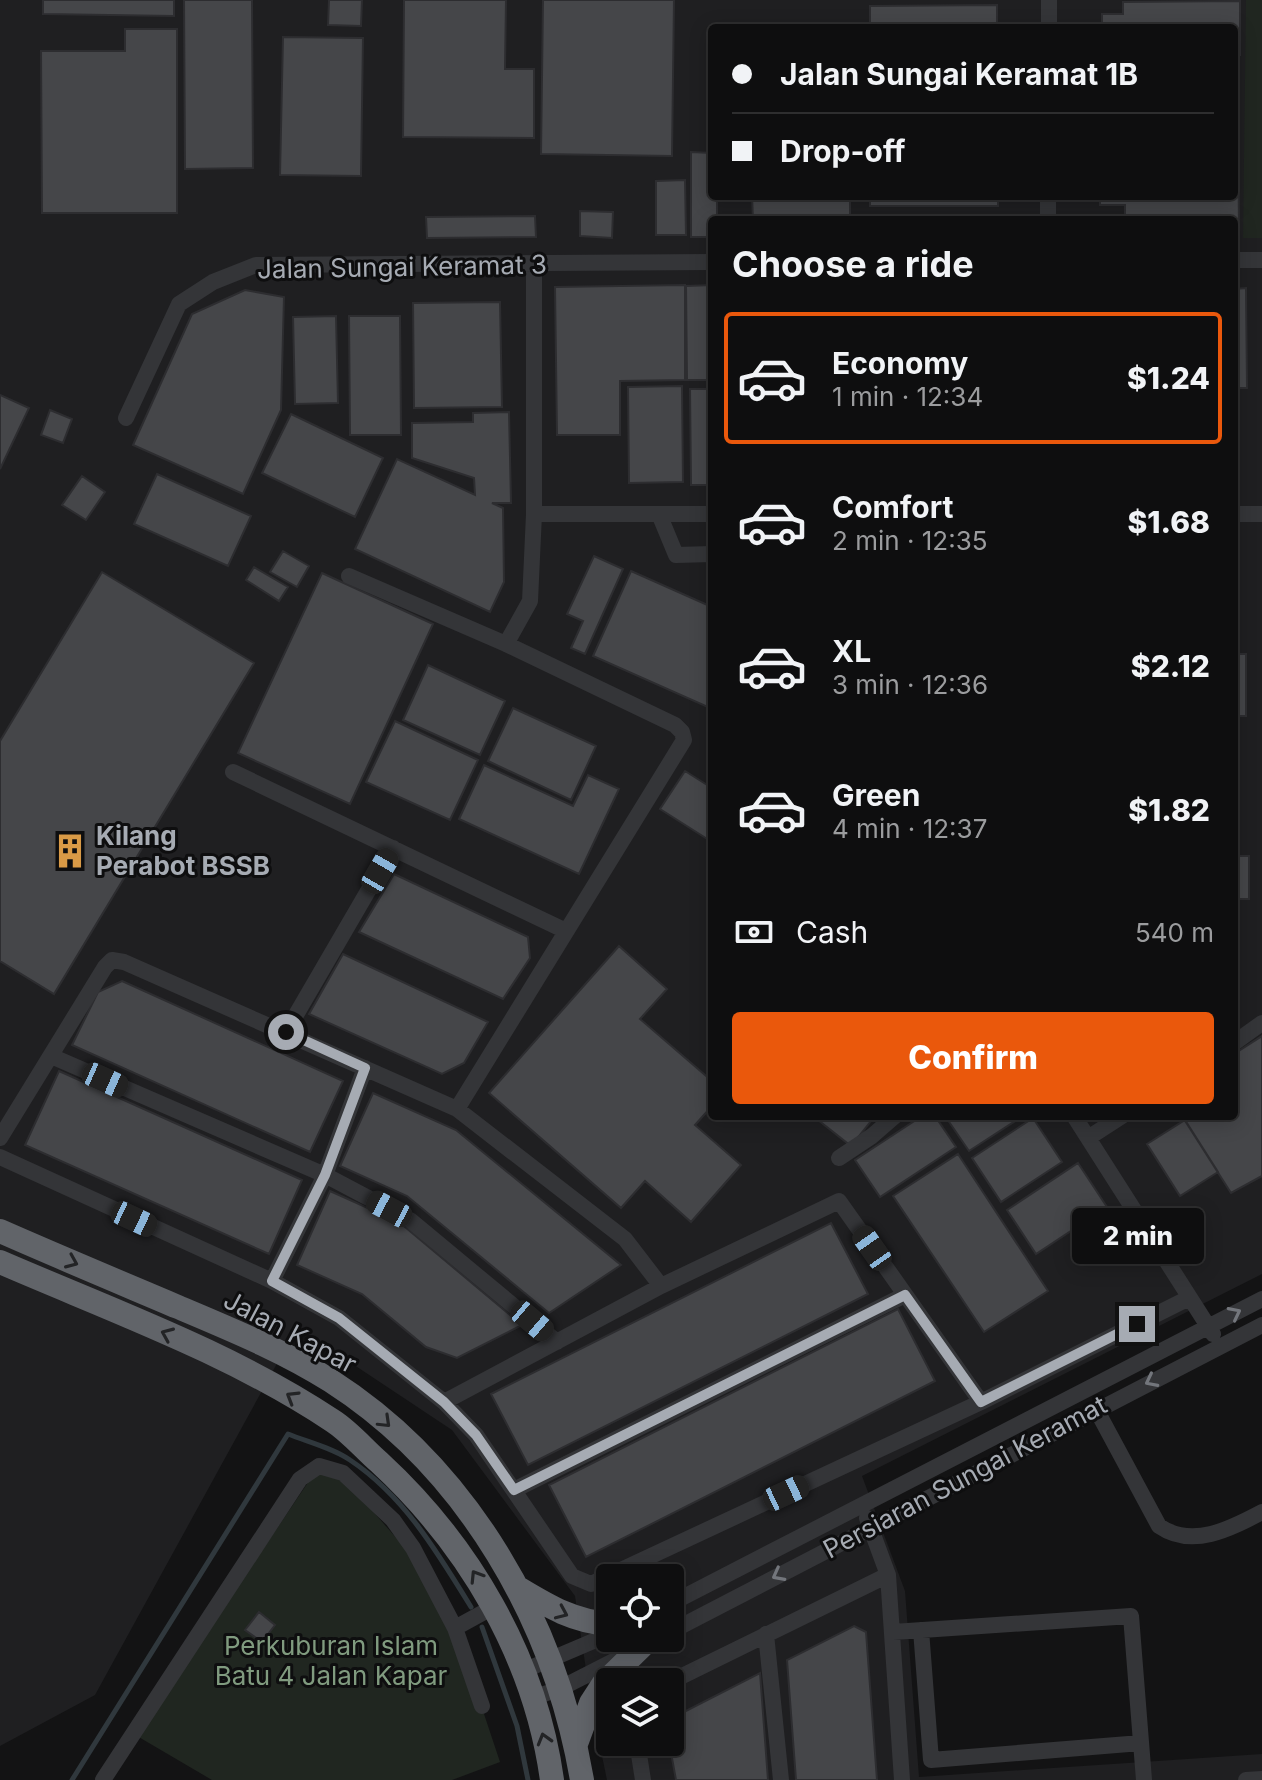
<!DOCTYPE html>
<html lang="en">
<head>
<meta charset="utf-8">
<style>
  :root { --surface:#0e0e0f; --page:#1c1c1d; --text:#f1f3f6; --muted:#9b9c9e; --line:#2e2e2f; --accent:#ea580c }
  body { margin:0; font-family:Inter,sans-serif; background:var(--page); color:var(--text); height:100vh; display:flex; flex-direction:column; font-size:30px; white-space:nowrap }
  * { box-sizing:border-box; margin:0 }
  p { font-size:26px; color:var(--muted) }
  .icon { flex:none; width:44px; height:44px; fill:none; stroke:currentColor; stroke-width:2; stroke-linecap:round; stroke-linejoin:round }
  .map { position:relative; flex:1; overflow:hidden }
  .side { position:absolute; left:708px; top:216px; width:530px; height:904px; display:flex; flex-direction:column; background:var(--surface); border-radius:8px; box-shadow:0 4px 20px #0003,0 0 0 2px var(--line) }
  .side>* { flex:none }
  .guide { position:absolute; left:708px; top:24px; width:530px; height:176px; border-radius:8px; box-shadow:0 4px 20px #0003,0 0 0 2px var(--line); display:grid; align-content:center; height:176px; padding:0 24px; background:var(--surface) }
  .controls { position:absolute; left:596px; top:1564px; display:grid; gap:16px }
  .controls a { display:grid; place-items:center; width:88px; height:88px; border-radius:8px; background:var(--surface); box-shadow:0 4px 20px #0003,0 0 0 2px var(--line); font-size:40px }
  .end { position:absolute; width:36px; height:36px; margin:-18px; border:10px solid #a6abb3; background:#111; box-shadow:0 0 0 4px #111 }
  .from { border-radius:50% }
  .bubble { position:absolute; height:56px; border-radius:8px; background:var(--surface); box-shadow:0 4px 20px #0003,0 0 0 2px var(--line); font-size:26px; font-weight:800; line-height:56px; text-align:center }
  .car { position:absolute; width:24px; height:48px; margin:-24px -12px; border-radius:10px; box-shadow:0 0 6px 2px #0007; background:linear-gradient(#222 24%,#8ab4d8 0 40%,#222 0 76%,#8ab4d8 0 86%,#222 0) }
  .guide b { display:flex; align-items:center; gap:28px; height:76px; font-size:30px }
  .guide b+b { border-top:2px solid var(--line) }
  .guide i { width:20px; height:20px; background:var(--text) }
  ul { padding:0; list-style:none }
  li { display:flex; align-items:center; gap:24px; height:132px; margin:0 16px 12px; padding:0 8px; border:4px solid transparent; border-radius:8px }
  li div { flex:1 }
  li b { display:block; font-size:30px }
  li em { font-style:normal; font-weight:800 }
  li.on { border-color:var(--accent) }
  li>.icon { width:72px; height:72px; stroke-width:1.5 }
  h2 { padding:0 24px; font-size:36px; line-height:96px }
  .pay { display:flex; align-items:center; gap:20px; height:88px; padding:0 24px; font-size:30px }
  .pay p { margin-inline-start:auto }
  .primary-button { display:flex; gap:16px; margin-top:auto; padding:16px 24px }
  .primary-button a { flex:1; height:92px; border-radius:8px; background:var(--accent); color:#fff; font-size:32px; font-weight:800; line-height:92px; text-align:center }
  .map>svg:first-child { display:block }
  .built { fill:#1f1f21; fill-rule:evenodd }
  .green { fill:#202620 }
  .lines { fill:none; stroke-linecap:round; stroke-linejoin:round }
  .stream { stroke:#30383d; stroke-width:5 }
  .building { fill:#454649; stroke:#2d2d30; stroke-width:2 }
  .minor { stroke:#343538; stroke-width:16 }
  .highway { stroke:#616469; stroke-width:24 }
  .oneway { stroke:#232426 }
  .oneway2 { stroke:#73767c }
  .route { stroke:#a6abb3; stroke-width:10 }
  .labels { text-anchor:middle; stroke-width:6; stroke-linejoin:round; paint-order:stroke }
  .street-label { font-size:26px; fill:#a6abb3; stroke:#0e0e0f }
  .poi-label { font-size:26px; font-weight:bold; fill:#a6abb3; stroke:#0e0e0f; text-anchor:start }
  .park-label { font-size:26px; fill:#809b7f; stroke:#0e0e0f }
</style>
</head>
<body>
<div class="map">
<svg width="1262" height="1780" viewBox="0 0 1262 1780">
  <rect width="100%" height="100%" fill="#131314"/>
  <path class="built" d="M0 0H1262V1274L862 1476 905 1591 919 1777 1262 1754V1780H607L591 1703 575 1596 452 1430 297 1327 95 1695 0 1746ZM712 28H1234V196H712ZM712 220H1234V1116H712ZM610 1578H670V1638H610ZM610 1682H670V1742H610Z"/>
  <path class="green" d="M1246 0H1262V238H1243Z
    M324 1471 347 1482 413 1557 472 1678 500 1762 452 1780H212L137 1736 311 1478Z"/>
  <g class="lines">
    <path class="stream" d="M482 1627 517 1726 528 1780
      M72 1780 288 1434C308 1442 333 1448 350 1460 404 1496 438 1553 471 1607"/>
  </g>
  <path class="building" d="M43 0H174V16L43 14Z
    M184 0H252L253 168 185 169Z
    M329 0H362L361 26 328 25Z
    M404 0H506L505 69H534V138L403 137Z
    M543 0H674L672 156 541 154Z
    M1240 1V55H1234V28H1102V14H1123V2Z
    M997 5V28H870V6Z
    M125 29H177V213H42L41 51H125Z
    M283 37 363 38 361 176 280 175Z
    M1234 111H1238L1239 233H1234V220H1125V205H1100V196H1234Z
    M691 152 712 153V196H717V220H712V237H691Z
    M685 180 686 235H656V181Z
    M752 196H850V220H753Z
    M870 196H998V206H870Z
    M580 211 613 212 612 238 580 236Z
    M535 216 536 237 427 238 426 217Z
    M685 285V380L620 381V435H557L555 287Z
    M712 285V380H687L686 286Z
    M1246 288 1247 388H1234V289Z
    M245 290 284 297 281 410 243 494 133 445 192 314Z
    M500 302 502 407 414 408 413 303Z
    M336 316 338 403 295 404 293 317Z
    M349 316H400L401 435H350Z
    M682 386 683 482 629 483 628 387Z
    M690 389H712V485H691Z
    M0 395 29 408 0 469Z
    M50 410 72 419 63 443 41 435Z
    M509 412 511 503H492L503 508 504 582 490 612 355 549 397 459 475 495 474 478 412 458V423L473 422V413Z
    M291 414 383 458 355 517 262 473Z
    M157 474 251 516 228 566 134 524Z
    M82 476 105 492 86 520 62 505Z
    M283 551 309 566 297 587 270 572Z
    M594 556 623 569 585 654 571 648 583 621 567 614Z
    M254 567 288 587 279 601 246 580Z
    M631 571 712 607 710 708 593 656Z
    M102 572 254 663 54 994 0 961V741Z
    M322 573 433 624 350 804 238 753Z
    M1234 654H1246V716H1234Z
    M428 665 505 701 480 755 403 720Z
    M513 708 596 746 571 800 488 761Z
    M395 721 478 760 450 820 366 782Z
    M484 765 573 806 588 775 619 789 579 874 459 819Z
    M685 771 712 788V842L660 809Z
    M1234 856H1249V899H1234Z
    M394 874 528 937 530 958 503 999 359 932Z
    M619 946 667 989 640 1019 712 1081V1106L695 1125 741 1165 691 1222 645 1181 621 1208 489 1093Z
    M343 954 488 1022 464 1063 442 1074 309 1014Z
    M122 981 343 1081 310 1152 72 1045 98 992Z
    M1262 1036V1176L1231 1193 1182 1116H1234V1054Z
    M59 1071 302 1180 269 1254 25 1145Z
    M373 1093 456 1130 621 1265 549 1313 407 1196 340 1166Z
    M813 1116H875L851 1146Z
    M922 1116H935L956 1147 880 1197 855 1160Z
    M945 1116H1023L969 1151Z
    M1033 1118 1062 1162 1001 1202 972 1158Z
    M1185 1120 1218 1172 1180 1196 1147 1144Z
    M958 1154 1048 1291 984 1332 893 1196Z
    M1078 1163 1107 1207 1036 1254 1007 1210Z
    M330 1191 399 1222 522 1325 457 1358 426 1347 362 1294 297 1265Z
    M831 1223 868 1294 528 1465 491 1394Z
    M898 1309 935 1381 586 1557 549 1485Z
    M259 1612 275 1625 262 1642 245 1630Z
    M854 1626 866 1632 877 1780H796L787 1660Z
    M760 1673 768 1780H676L669 1742 670 1725 674 1717Z"/>
  <g class="lines">
    <path class="minor" d="M1049 28V0
      M1048 220V196
      M1234 260H1262
      M126 418 179 304 213 282 256 265 712 262
      M534 514H712
      M659 514 676 555 712 554
      M1234 514H1262
      M349 576 506 644 675 725 682 732 684 740 457 1109
      M506 644 530 601 534 514V264
      M233 772 566 931
      M286 1032 393 848
      M1234 1043 1262 1023
      M51 1056 325 1175 410 1220 557 1342
      M1074 1116 1213 1334
      M0 1138 105 967 112 960 124 962 457 1109 625 1239 661 1286
      M1088 1138 1122 1116
      M0 1157 272 1281 339 1318 444 1402 476 1435 572 1576 591 1584 981 1402 1189 1298
      M839 1158 872 1136 895 1116
      M272 1281 325 1175 365 1068
      M444 1402 661 1286 839 1201 981 1402
      M1096 1409 1159 1526C1192 1549 1230 1529 1262 1512
      M514 1490 905 1295
      M867 1518 888 1575 902 1780
      M670 1604 1262 1299
      M455 1628 495 1606
      M921 1630 931 1760 1141 1743
      M670 1632 1262 1325
      M893 1632 1131 1616 1144 1780
      M766 1634 781 1780
      M523 1671 610 1634
      M670 1682 888 1575
      M532 1698 559 1689 659 1638
      M637 1742 643 1780
      M103 1780 300 1479 319 1466 343 1473 393 1520 413 1548 455 1628 482 1706
      M1246 1780 1262 1779"/>
    <path class="highway" d="M0 1231C59 1257 119 1282 178 1307 230 1329 284 1351 331 1381 468 1469 555 1622 582 1780
      M0 1262C113 1311 231 1353 333 1421 350 1432 364 1449 379 1462 469 1545 535 1657 552 1780
      M518 1588C548 1606 574 1622 610 1624
      M576 1744 591 1703 604 1683 641 1647"/>
  </g>
  <defs><path id="oneway-chevron" d="M-2-3.5L2.5 0L-2 3.5" fill="none" stroke-width="1.6" stroke-linecap="round" stroke-linejoin="round" transform="scale(2)"/></defs>
  <g class="oneway">
    <use href="#oneway-chevron" transform="translate(72 1262) rotate(23)"/>
    <use href="#oneway-chevron" transform="translate(167 1334) rotate(-157)"/>
    <use href="#oneway-chevron" transform="translate(292 1397) rotate(-149)"/>
    <use href="#oneway-chevron" transform="translate(385 1422) rotate(44)"/>
    <use href="#oneway-chevron" transform="translate(476 1576) rotate(-122)"/>
    <use href="#oneway-chevron" transform="translate(562 1613) rotate(24)"/>
    <use href="#oneway-chevron" transform="translate(544 1739) rotate(-106)"/>
  </g>
  <g class="oneway2">
    <use href="#oneway-chevron" transform="translate(1235 1313) rotate(-27)"/>
    <use href="#oneway-chevron" transform="translate(1151 1381) rotate(153)"/>
    <use href="#oneway-chevron" transform="translate(778 1575) rotate(152)"/>
  </g>
  <g class="lines">
    <path class="route" d="M286 1032 365 1068 325 1175 272 1281 339 1318 444 1402 476 1435 514 1490 905 1295 981 1402 1137 1324"/>
  </g>
  <defs>
    <g id="building-bare" transform="scale(2.76)"><path d="M-4-6H4V6H1V3H-1V6H-4ZM-2.5-4.3h1.7v1.8h-1.7ZM.8-4.3h1.7v1.8H.8ZM-2.5-1h1.7V.8h-1.7ZM.8-1h1.7V.8H.8Z" fill="#d99a46" stroke="#0e0e0f" stroke-width="2.5" paint-order="stroke"/></g>
  </defs>
  <g fill-rule="evenodd">
    <use href="#building-bare" x="70" y="851"/>
  </g>
  <g class="labels">
    <g class="street-label">
      <text transform="translate(402 267) rotate(-1)" y="9">Jalan Sungai Keramat 3</text>
      <text transform="translate(290 1332) rotate(28)" y="9">Jalan Kapar</text>
      <text transform="translate(965 1477) rotate(-28)" y="9">Persiaran Sungai Keramat</text>
    </g>
    <g class="poi-label">
      <text x="96" y="845">Kilang<tspan x="96" dy="30">Perabot BSSB</tspan></text>
    </g>
    <g class="park-label">
      <text x="331" y="1655">Perkuburan Islam<tspan x="331" dy="30">Batu 4 Jalan Kapar</tspan></text>
    </g>
  </g>
</svg>
<div class="controls">
<a><svg class="icon" aria-label="locate" viewBox="0 0 24 24"><circle cx="12" cy="12" r="6"/><path d="M12 2v4M12 18v4M2 12h4M18 12h4"/></svg></a>
<a><svg class="icon" aria-label="layers" viewBox="0 0 24 24"><path d="M12 4l9 5-9 5-9-5zM3 14l9 5 9-5"/></svg></a>
</div>
<i class="end from" style="left:286px;top:1032px"></i>
<i class="end" style="left:1137px;top:1324px"></i>
<div class="bubble" style="left:1072px;top:1208px;width:132px">2 min</div>
<i class="car" style="left:380px;top:871px;rotate:30deg"></i>
<i class="car" style="left:105px;top:1080px;rotate:114deg"></i>
<i class="car" style="left:389px;top:1209px;rotate:298deg"></i>
<i class="car" style="left:134px;top:1219px;rotate:115deg"></i>
<i class="car" style="left:872px;top:1248px;rotate:325deg"></i>
<i class="car" style="left:532px;top:1321px;rotate:130deg"></i>
<i class="car" style="left:786px;top:1493px;rotate:65deg"></i>
<div class="guide">
<b><i class="from"></i>Jalan Sungai Keramat 1B</b>
<b><i></i>Drop-off</b>
</div>
<section class="side">
<h2>Choose a ride</h2>
<ul>
<li class="on"><svg class="icon" aria-label="car" viewBox="0 0 24 24"><path d="M5 17H2v-5l4-1 3-4h7l3 4 3 1v5h-3M9 17h6M6 11h13"/><circle cx="7" cy="17" r="2"/><circle cx="17" cy="17" r="2"/></svg><div><b>Economy</b><p>1 min · 12:34</p></div><em>$1.24</em></li>
<li><svg class="icon" aria-label="car" viewBox="0 0 24 24"><path d="M5 17H2v-5l4-1 3-4h7l3 4 3 1v5h-3M9 17h6M6 11h13"/><circle cx="7" cy="17" r="2"/><circle cx="17" cy="17" r="2"/></svg><div><b>Comfort</b><p>2 min · 12:35</p></div><em>$1.68</em></li>
<li><svg class="icon" aria-label="car" viewBox="0 0 24 24"><path d="M5 17H2v-5l4-1 3-4h7l3 4 3 1v5h-3M9 17h6M6 11h13"/><circle cx="7" cy="17" r="2"/><circle cx="17" cy="17" r="2"/></svg><div><b>XL</b><p>3 min · 12:36</p></div><em>$2.12</em></li>
<li><svg class="icon" aria-label="car" viewBox="0 0 24 24"><path d="M5 17H2v-5l4-1 3-4h7l3 4 3 1v5h-3M9 17h6M6 11h13"/><circle cx="7" cy="17" r="2"/><circle cx="17" cy="17" r="2"/></svg><div><b>Green</b><p>4 min · 12:37</p></div><em>$1.82</em></li>
</ul>
<div class="pay"><svg class="icon" aria-label="cash" viewBox="0 0 24 24"><path d="M3 7h18v10H3z"/><circle cx="12" cy="12" r="2"/></svg>Cash<p>540 m</p></div>
<div class="primary-button"><a>Confirm</a></div>
</section>
</div>
</body>
</html>
